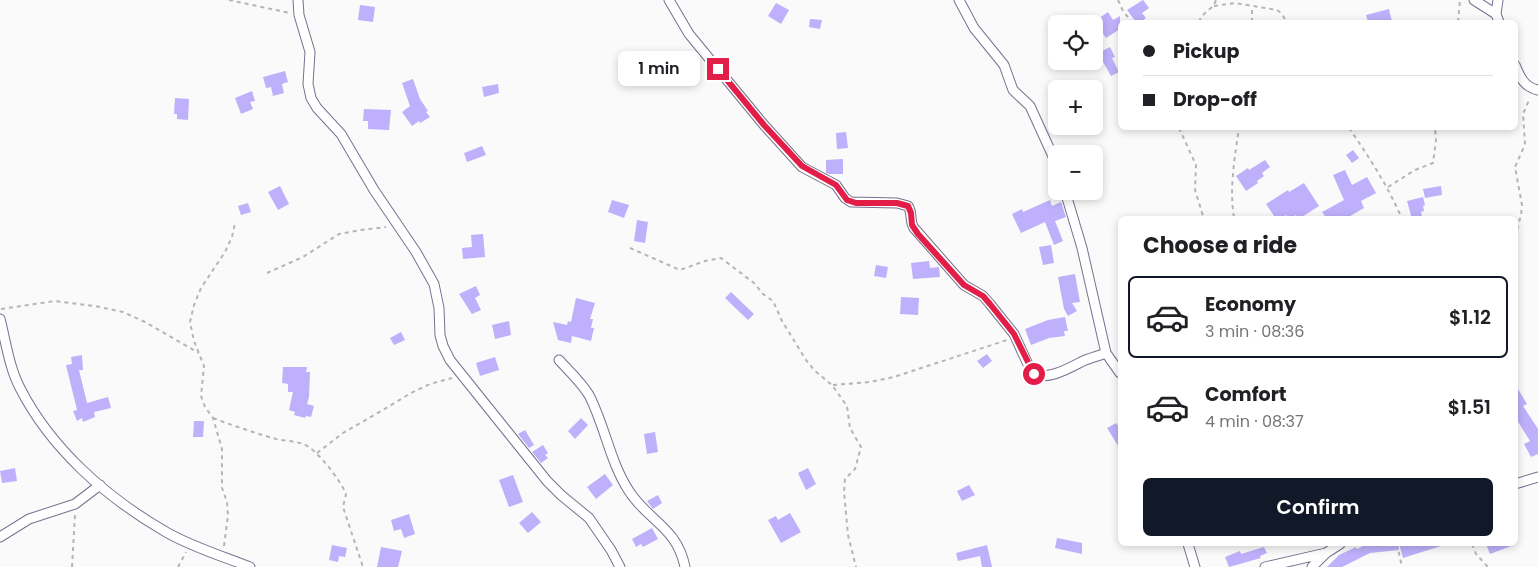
<!DOCTYPE html>
<html lang="en">
<head>
<meta charset="utf-8">
<style>
  :root { --surface:#fff; --page:#f2f2f2; --text:#202124; --muted:#757577; --line:#e0e0e0; --accent:#111827 }
  body { margin:0; font-family:Poppins,sans-serif; background:var(--page); color:var(--text); height:100vh; display:flex; flex-direction:column; font-size:19px; white-space:nowrap }
  * { box-sizing:border-box; margin:0 }
  p { font-size:16px; color:var(--muted) }
  .icon { flex:none; width:28px; height:28px; fill:none; stroke:currentColor; stroke-width:2; stroke-linecap:round; stroke-linejoin:round }
  .map { position:relative; flex:1; overflow:hidden }
  .side { position:absolute; left:1118px; top:216px; width:400px; height:330px; display:flex; flex-direction:column; background:var(--surface); border-radius:8px; box-shadow:0 2px 8px #0003 }
  .side>* { flex:none }
  .hud { position:absolute; left:1118px; top:20px; width:400px; height:110px; border-radius:8px; box-shadow:0 2px 8px #0003; display:grid; align-content:center; height:110px; padding:0 25px; background:var(--surface) }
  .tools { position:absolute; left:1048px; top:15px; display:grid; gap:10px }
  .tools a { display:grid; place-items:center; width:55px; height:55px; border-radius:8px; background:var(--surface); box-shadow:0 2px 8px #0003; font-size:25px }
  .end { position:absolute; width:22px; height:22px; margin:-11px; border:6px solid #e11d48; background:#fff; box-shadow:0 0 0 2px #fff }
  .from { border-radius:50% }
  .bubble { position:absolute; height:35px; border-radius:8px; background:var(--surface); box-shadow:0 2px 8px #0003; font-size:16px; font-weight:600; line-height:35px; text-align:center }
  .hud b { display:flex; align-items:center; gap:18px; height:48px; font-size:19px }
  .hud b+b { border-top:1px solid var(--line) }
  .hud i { width:12px; height:12px; background:var(--text) }
  ul { padding:0; list-style:none }
  li { display:flex; align-items:center; gap:15px; height:82px; margin:0 10px 8px; padding:0 15px; border:2px solid transparent; border-radius:8px }
  li div { flex:1 }
  li b { display:block; font-size:19px }
  li em { font-style:normal; font-weight:600 }
  li.selected { border-color:var(--accent) }
  li>.icon { width:45px; height:45px; stroke-width:1.5 }
  h2 { padding:0 25px; font-size:22px; line-height:60px }
  .cta { display:flex; gap:10px; margin-top:auto; padding:10px 25px }
  .cta a { flex:1; height:58px; border-radius:8px; background:var(--accent); color:#fff; font-size:20px; font-weight:600; line-height:58px; text-align:center }
  .map>svg:first-child { display:block }
  .building { fill:#beb0fa }
  .lines { fill:none; stroke-linecap:round; stroke-linejoin:round }
  .minor-casing { stroke:#76718e; stroke-width:11 }
  .path { stroke:#b5b4b7; stroke-width:2; stroke-dasharray:4 4; stroke-linecap:butt }
  .minor { stroke:#fff; stroke-width:9 }
  .route { stroke:#e11d48; stroke-width:6 }
</style>
</head>
<body>
<div class="map">
<svg width="1538" height="567" viewBox="0 0 1538 567">
  <rect width="100%" height="100%" fill="#fafafa"/>
  <path class="building" d="M1143 0 1149 8 1142 13 1146 18 1140 22H1136L1127 10Z
    M776 3 789 10 781 24 768 16Z
    M360 5 375 7 373 22 358 20Z
    M1389 9 1392 22H1368L1366 15Z
    M1108 12 1113 20 1120 16V29L1106 38 1095 21Z
    M810 19 822 20 820 29 809 27Z
    M1110 47 1115 57 1112 58 1119 72 1111 76 1098 53Z
    M664 51 694 55 693 60 698 61 696 73 684 71 685 68 662 64Z
    M285 71 288 82 282 84 284 93 273 96 271 87 266 88 263 77Z
    M413 79 420 99 428 111 426 112 430 117 420 123 419 121 412 126 402 112 410 106 402 83Z
    M498 84 499 93 484 97 482 87Z
    M252 91 255 101 250 102 253 109 241 114 235 98Z
    M175 98 189 99 188 120 177 119V114H174Z
    M364 109 391 110 389 130 368 129V121H363Z
    M846 132 848 148 837 149 836 133Z
    M482 146 486 155 467 162 464 153Z
    M1353 150 1359 158 1352 163 1346 155Z
    M843 159V174H829L826 173V160Z
    M1265 160 1270 167 1262 173 1264 176 1257 181 1258 183 1246 191 1236 176 1248 168 1249 170Z
    M1345 170 1352 185 1367 177 1376 193 1361 201 1364 208 1345 219H1327L1322 212 1344 200 1333 175Z
    M1304 183 1319 206 1299 219 1296 215 1289 219 1286 215 1280 219H1276L1266 204 1288 190 1289 192Z
    M280 186 289 204 278 210 268 192Z
    M1441 186 1442 195 1425 198 1423 189Z
    M1423 197 1425 205 1423 206 1424 211 1421 212 1422 217 1412 219 1407 201Z
    M612 200 629 205 624 218 608 212Z
    M1050 200 1052 206 1061 202 1066 217 1055 221 1063 241 1054 245 1045 222 1021 233 1012 214 1022 209 1023 212Z
    M248 203 251 212 241 215 238 206Z
    M637 220 648 222 645 243 634 241Z
    M483 234 485 257 463 259 462 248 472 247 471 235Z
    M1051 245 1054 263 1043 265 1039 247Z
    M929 261 930 268 939 267 940 277 913 279 911 263Z
    M876 265 888 267 886 278 874 276Z
    M1075 274 1080 302 1072 303 1077 311 1068 316 1064 309 1058 277Z
    M476 286 480 295 475 298 481 310 472 314 459 294Z
    M731 292 754 314 748 320 725 298Z
    M901 297 919 298 918 315 900 314Z
    M576 298 595 303 590 319H593L591 328H594L591 341 572 336 571 343 558 340 553 322 567 325 568 321 571 322Z
    M1065 317 1068 331H1064L1065 336 1049 338 1031 345 1025 329 1048 320Z
    M509 321 511 335 495 339 492 325Z
    M401 332 405 340 394 345 390 338Z
    M987 354 992 361 983 368 977 361Z
    M82 355 83 370H79L87 403 108 397 111 408 94 412 95 417 83 422 82 418 77 421 73 411 77 410 66 365 72 364 71 357Z
    M495 357 499 370 480 376 476 363Z
    M283 367H307L306 372H310L309 397 307 404 314 406 311 417 306 416 305 418 294 415 295 412 289 410 293 392H288V384L282 383Z
    M1515 384 1527 404 1523 406 1538 429V454L1531 457 1524 444 1530 441 1515 417Z
    M581 418 588 425 575 439 568 431Z
    M194 421H204L203 437H193Z
    M1116 423 1120 429V449L1107 428Z
    M525 430 534 445 529 448 518 434Z
    M655 432 658 452 647 454 644 434Z
    M543 445 548 453 545 455 548 458 541 463 532 452Z
    M15 468 17 481 2 483 0 471Z
    M808 468 816 484 806 490 798 473Z
    M605 474 613 485 596 499 587 487Z
    M513 475 523 502 509 507 499 480Z
    M969 485 975 495 962 501 957 491Z
    M658 495 662 503 653 509 647 501Z
    M532 512 541 522 528 533 519 523Z
    M790 513 801 532 781 543 768 520 776 516 778 520Z
    M409 514 415 534 404 538 401 529 394 531 391 520Z
    M652 528 658 539 643 547 641 544 636 547 632 539Z
    M1057 538 1082 543V554L1055 548Z
    M1367 544H1398L1399 550 1370 553 1342 567H1327L1339 555 1356 547 1357 549Z
    M1399 544H1441V546L1403 558Z
    M1486 544H1514V545L1490 554Z
    M332 545 347 548 345 557 339 556 338 562 329 560Z
    M987 545 992 567H982L980 556 958 561 956 553Z
    M381 547 402 551 398 567H377Z
    M1264 547 1267 553 1260 556 1261 558 1229 567 1225 557 1240 551 1241 554Z"/>
  <g class="lines">
    <g class="minor-casing">
      <path id="minor" d="M298 0 299 15 310 52 308 84 311 98 317 108 341 134 374 190 416 252 434 284 439 308 440 335 443 346 450 360 547 481 561 495 589 518 611 550 620 567
        M669 0 689 34 764 125 802 167 836 185 845 198 851 202 897 203 908 206C913 213 909 221 914 228L964 285 983 296 990 304 1014 334 1031 371C1043 384 1071 367 1083 361 1090 358 1098 356 1106 353
        M959 0 974 28 1004 65 1013 90 1030 106 1056 163
        M1474 0 1496 14
        M1498 0 1496 14 1499 22
        M1515 65C1520 77 1524 87 1538 90
        M1065 191 1082 248 1106 353 1120 373
        M0 319C6 342 9 367 20 388 51 449 107 498 166 532 192 547 222 556 250 567
        M559 360C569 371 581 382 589 395 605 426 610 462 629 491 648 521 677 527 685 567
        M1515 484 1538 477
        M0 537 29 519 75 504 100 485
        M1188 544 1195 567
        M1265 567 1326 553
        M1312 567 1326 553 1340 544"/>
    </g>
    <path class="path" d="M229 0 290 13
      M1118 0 1123 11 1132 22
      M1214 6 1235 3 1277 10 1281 13 1287 22
      M1199 22C1202 12 1213 10 1216 0
      M1252 22V7
      M1458 22 1460 0
      M1179 128 1196 165 1195 190 1204 219
      M1349 128C1369 157 1388 186 1402 219
      M1388 187 1415 170 1433 163 1436 140 1435 128
      M1234 217C1229 190 1235 155 1239 128
      M1224 219 1234 217 1243 219
      M1515 237 1521 215 1522 205 1515 167 1523 149 1525 143 1523 114 1530 98
      M630 248 680 270 705 261 721 258 754 283 763 294 773 301 782 321 806 360 815 371 832 385 847 406 850 428 861 447 855 469 845 479 844 492 848 535 856 567
      M267 273 303 257 339 234 361 230 386 227
      M1 309 55 301 95 306 123 312 145 322 199 353
      M833 385 870 382 894 377 1007 340
      M213 418C234 426 255 433 276 439 285 441 295 441 303 444 316 448 341 481 346 494L343 507 363 567
      M317 453 343 433 383 410 411 393 430 384 452 378
      M1397 544 1402 567
      M1472 544 1476 554 1488 567
      M224 546 228 515 227 502 222 488V449L213 418 205 407 201 396 204 366 194 341 190 322 194 305 201 288 225 252 232 237 235 223
      M72 567 75 514
      M178 567 186 552"/>
    <use href="#minor" class="minor"/>
  </g>
  <g class="lines">
    <path class="route" d="M718 69 764 125 802 166 836 185 847 200 856 203H897L908 206 911 213 912 225 918 234 964 285 983 296 990 304 1014 334 1034 374"/>
  </g>
</svg>
<div class="tools">
<a><svg class="icon" aria-label="locate" viewBox="0 0 24 24"><circle cx="12" cy="12" r="6"/><path d="M12 2v4M12 18v4M2 12h4M18 12h4"/></svg></a>
<a>+</a>
<a>−</a>
</div>
<i class="end from" style="left:1034px;top:374px"></i>
<i class="end" style="left:718px;top:69px"></i>
<div class="bubble" style="left:618px;top:51px;width:82px">1 min</div>
<div class="hud">
<b><i class="from"></i>Pickup</b>
<b><i></i>Drop-off</b>
</div>
<section class="side">
<h2>Choose a ride</h2>
<ul>
<li class="selected"><svg class="icon" aria-label="car" viewBox="0 0 24 24"><path d="M5 17H2v-5l4-1 3-4h7l3 4 3 1v5h-3M9 17h6M6 11h13"/><circle cx="7" cy="17" r="2"/><circle cx="17" cy="17" r="2"/></svg><div><b>Economy</b><p>3 min · 08:36</p></div><em>$1.12</em></li>
<li><svg class="icon" aria-label="car" viewBox="0 0 24 24"><path d="M5 17H2v-5l4-1 3-4h7l3 4 3 1v5h-3M9 17h6M6 11h13"/><circle cx="7" cy="17" r="2"/><circle cx="17" cy="17" r="2"/></svg><div><b>Comfort</b><p>4 min · 08:37</p></div><em>$1.51</em></li>
</ul>
<div class="cta"><a>Confirm</a></div>
</section>
</div>
</body>
</html>
